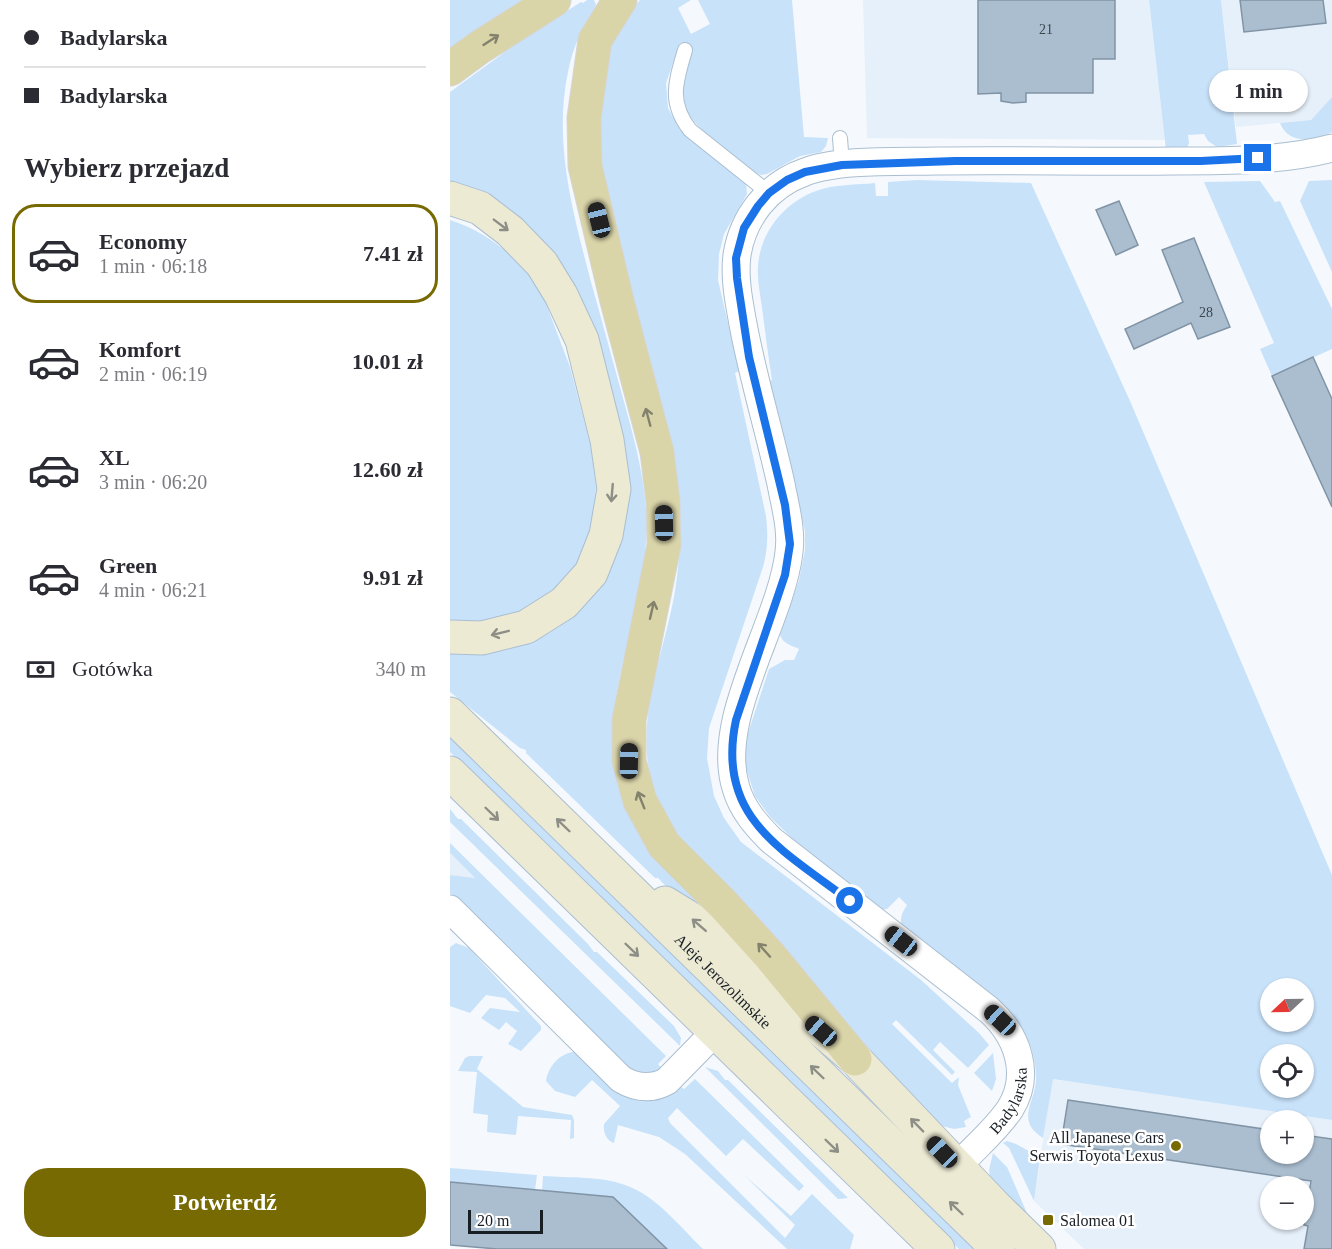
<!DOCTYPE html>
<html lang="pl">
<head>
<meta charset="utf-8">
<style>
  :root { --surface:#fff; --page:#f7f7f7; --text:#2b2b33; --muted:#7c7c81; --line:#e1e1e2; --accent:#776a02 }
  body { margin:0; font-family:Georgia,serif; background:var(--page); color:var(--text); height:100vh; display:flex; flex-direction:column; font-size:22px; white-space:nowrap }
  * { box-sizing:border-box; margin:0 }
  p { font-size:20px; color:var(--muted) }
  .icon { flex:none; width:33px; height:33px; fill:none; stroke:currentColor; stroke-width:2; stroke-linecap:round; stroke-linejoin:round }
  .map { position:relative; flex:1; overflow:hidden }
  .details { display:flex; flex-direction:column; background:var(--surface); width:450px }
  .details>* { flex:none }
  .top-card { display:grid; align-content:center; height:132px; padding:0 24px; background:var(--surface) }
  .needle { width:39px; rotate:248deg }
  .fabs { position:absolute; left:810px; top:978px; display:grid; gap:12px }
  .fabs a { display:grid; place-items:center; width:54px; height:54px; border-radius:50%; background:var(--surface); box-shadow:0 2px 4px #0004; font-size:30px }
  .scale { position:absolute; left:18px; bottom:15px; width:75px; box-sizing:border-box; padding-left:6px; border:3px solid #171e24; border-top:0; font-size:16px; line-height:21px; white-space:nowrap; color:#171e24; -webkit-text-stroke:4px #fff; paint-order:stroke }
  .end { position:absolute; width:27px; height:27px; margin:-14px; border:8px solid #1a73e8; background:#fff; box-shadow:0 0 0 3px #fff }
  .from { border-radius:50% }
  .bubble { position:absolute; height:42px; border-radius:21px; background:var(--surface); box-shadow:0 2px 4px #0004; font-size:20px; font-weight:700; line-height:42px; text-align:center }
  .car { position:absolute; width:18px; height:36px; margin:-18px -9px; border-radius:8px; box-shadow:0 0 4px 2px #0007; background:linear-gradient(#222 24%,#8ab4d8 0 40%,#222 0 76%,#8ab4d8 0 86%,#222 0) }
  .top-card b { display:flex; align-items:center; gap:21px; height:57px; font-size:22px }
  .top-card b+b { border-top:2px solid var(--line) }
  .top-card i { width:15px; height:15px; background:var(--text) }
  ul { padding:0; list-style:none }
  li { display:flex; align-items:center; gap:18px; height:99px; margin:0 12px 9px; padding:0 12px; border:3px solid transparent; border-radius:24px }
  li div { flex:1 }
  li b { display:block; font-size:22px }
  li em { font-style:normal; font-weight:700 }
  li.on { border-color:var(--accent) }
  li>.icon { width:54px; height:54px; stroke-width:1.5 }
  h2 { padding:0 24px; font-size:27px; line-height:72px }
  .pay { display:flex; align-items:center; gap:15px; height:66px; padding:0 24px; font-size:22px }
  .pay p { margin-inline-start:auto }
  .cta { display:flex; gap:12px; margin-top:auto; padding:12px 24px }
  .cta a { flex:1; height:69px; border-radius:24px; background:var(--accent); color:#fff; font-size:24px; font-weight:700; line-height:69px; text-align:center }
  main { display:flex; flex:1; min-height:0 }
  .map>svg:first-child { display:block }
  .built { fill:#e6f0fa; fill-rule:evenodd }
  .green { fill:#c8e2fa; fill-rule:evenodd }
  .building { fill:#aabed0; stroke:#8194a5; stroke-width:1.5 }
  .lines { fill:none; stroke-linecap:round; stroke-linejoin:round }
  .service-casing { stroke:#aabed0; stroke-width:16 }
  .minor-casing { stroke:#aabed0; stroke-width:29 }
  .secondary-casing { stroke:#aabed0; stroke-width:35 }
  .primary-casing { stroke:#d5d6d8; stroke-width:35 }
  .service { stroke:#fff; stroke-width:14 }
  .minor { stroke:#fff; stroke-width:27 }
  .secondary { stroke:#edead4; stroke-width:33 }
  .primary { stroke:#dad4a9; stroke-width:33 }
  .oneway { stroke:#82826d }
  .oneway2 { stroke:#8d8e85 }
  .route { stroke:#1a73e8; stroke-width:8 }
  .poi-dot { fill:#776a02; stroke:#fff; stroke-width:2 }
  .labels { text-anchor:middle; stroke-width:5; stroke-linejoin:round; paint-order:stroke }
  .number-label { font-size:14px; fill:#3c464f }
  .street-label { font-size:16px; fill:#171e24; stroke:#fff }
  .poi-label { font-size:16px; fill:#171e24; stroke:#fff; text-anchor:end }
</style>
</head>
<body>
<main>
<section class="details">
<div class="top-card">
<b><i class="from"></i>Badylarska</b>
<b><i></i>Badylarska</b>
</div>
<h2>Wybierz przejazd</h2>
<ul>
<li class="on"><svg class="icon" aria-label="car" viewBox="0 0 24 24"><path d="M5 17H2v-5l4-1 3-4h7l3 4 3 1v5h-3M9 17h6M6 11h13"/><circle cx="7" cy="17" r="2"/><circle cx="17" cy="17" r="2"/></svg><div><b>Economy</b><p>1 min · 06:18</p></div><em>7.41 zł</em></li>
<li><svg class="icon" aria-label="car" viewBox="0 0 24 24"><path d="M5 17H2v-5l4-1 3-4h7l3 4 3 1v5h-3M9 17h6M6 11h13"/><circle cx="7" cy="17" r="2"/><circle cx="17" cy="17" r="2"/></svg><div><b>Komfort</b><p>2 min · 06:19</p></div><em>10.01 zł</em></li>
<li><svg class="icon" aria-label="car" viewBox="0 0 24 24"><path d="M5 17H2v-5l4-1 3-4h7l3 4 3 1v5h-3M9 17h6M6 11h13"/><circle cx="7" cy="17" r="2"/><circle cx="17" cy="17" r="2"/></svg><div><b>XL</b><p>3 min · 06:20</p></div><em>12.60 zł</em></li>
<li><svg class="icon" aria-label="car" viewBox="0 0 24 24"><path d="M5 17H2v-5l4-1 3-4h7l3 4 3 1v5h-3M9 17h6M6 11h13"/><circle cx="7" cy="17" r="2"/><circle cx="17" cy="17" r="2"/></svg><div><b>Green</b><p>4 min · 06:21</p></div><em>9.91 zł</em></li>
</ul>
<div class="pay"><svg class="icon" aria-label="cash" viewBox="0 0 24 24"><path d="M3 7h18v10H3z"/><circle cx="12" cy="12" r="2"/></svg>Gotówka<p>340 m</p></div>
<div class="cta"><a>Potwierdź</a></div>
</section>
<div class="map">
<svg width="882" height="1249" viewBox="0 0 882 1249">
  <rect width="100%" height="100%" fill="#f5f9fd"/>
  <path class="built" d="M413 0H699L715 140 417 138Z
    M771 0H882V97L861 120 786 127Z
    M0 853 26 879 0 875Z
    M602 1079 882 1120V1249H634L584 1201ZM820 1120H854V1154H820ZM820 1186H854V1220H820Z"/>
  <path class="green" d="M0 0H74L0 52Z
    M137 0H144L146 5C143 12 138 18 135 25 127 39 121 56 118 72 103 143 123 213 141 282 153 324 164 366 176 409 185 442 194 476 196 511 201 592 164 660 162 739 162 749 164 760 165 771L324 975 258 930 208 878H205L76 753V750L70 748 0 692V652L25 654 52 651 78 643 94 636 110 626 133 607 160 567 141 339 0 190V92L70 41 131 2 133 3Z
    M190 0H241L228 8 241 34 260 24 248 0H342L354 137 378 138 376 146 371 152 350 156 317 174 311 175 306 173C283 154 227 121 231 88 232 75 239 61 242 48L230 43 216 83 218 108 230 130 296 183 297 194 274 234 269 254 268 280 289 371 285 373 316 516C318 534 318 549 313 567L259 728 257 758 264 796 274 818 291 842 471 980 529 1033 539 1045 518 1068 490 1042 483 1050 505 1072 502 1075 446 1020 442 1024 502 1083 509 1077 508 1085 521 1117 514 1121 516 1127 504 1129 484 1124 234 849C221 824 204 799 199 770 188 710 215 650 225 591 233 541 230 495 221 446L151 176 147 143 156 56 167 27Z
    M699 0H771L787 144 767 147 758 141 754 134 738 135 739 143 737 148 716 150Z
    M882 97V132C864 140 839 146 830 123L861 120Z
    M467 180 581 183 680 401 882 875V1120L603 1079 593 1138C563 1119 588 1100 586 1075 585 1047 573 1026 555 1005L453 930C449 920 451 914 457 905L449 897 437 909 430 910 345 841 320 817 305 796 295 765 296 739 319 669 335 660H344L349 649C341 645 333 644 330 635L349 580 355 550V531L343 478 316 382 322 380C318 355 315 331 312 307 310 294 307 279 308 266 310 232 335 202 366 191 384 184 407 185 425 183L426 196H438V182ZM820 988H854V1022H820ZM820 1054H854V1088H820Z
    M882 180V272L850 201 859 181Z
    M810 181 825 202 830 201 882 309V349L822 376 810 349 824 343 754 182Z
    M0 220C26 228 47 243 67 260L66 262 82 278 95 301 120 367 141 447 146 487 144 520 138 544 124 570 110 588 66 615 38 623 0 621Z
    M0 736 527 1249H509L0 752Z
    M0 809 8 819H11L138 944 144 952H147L224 1026 231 1038 230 1046 0 822Z
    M0 843 216 1056 208 1064 212 1069 193 1074 177 1070 0 893V875L25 878 0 853Z
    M6 943 19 948 91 1026V1030L71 1051 58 1044 67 1031 56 1022 49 1030 31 1018 40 1008 70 1012 55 998 36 995 20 1013 0 1006V947Z
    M123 1052H128C138 1062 149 1072 159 1082 185 1106 200 1109 228 1085L234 1089 245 1079 354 1186 349 1191 293 1139 276 1156 227 1108 218 1118 220 1123 335 1238 345 1225 293 1174 341 1216 362 1194 404 1235 400 1249H337L235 1154 209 1137 168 1125 164 1143C156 1140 153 1132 154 1124L170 1106 142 1080 125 1097 105 1091 96 1081C98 1067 109 1054 123 1052Z
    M543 1053 546 1079 542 1091 524 1073Z
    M19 1056H33L27 1069 73 1107 122 1115 124 1120V1138L120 1139 121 1120 68 1116 66 1135 37 1132 38 1115 23 1113 27 1072 8 1071 15 1058Z
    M255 1067 268 1071 275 1080H278L398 1198 388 1199Z
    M557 1141 566 1144 590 1157 584 1201 559 1148 553 1143Z
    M543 1153 557 1167 580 1220 540 1177 539 1170Z
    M0 1168 87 1175 85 1190 0 1182Z
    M93 1176C119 1178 151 1176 175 1185 207 1196 230 1227 253 1249H210V1242L163 1197 92 1191Z"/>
  <path class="building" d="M528 0H665V59H643V93H576V102L563 103 551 101V93L528 94Z
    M790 0H873L876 23 794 32Z
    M669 201 688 245 666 255 646 210Z
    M744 238 780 327 748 339 741 323 684 349 675 329 733 302 712 250Z
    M863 357 882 399V507L822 376Z
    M618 1100 820 1130V1154H854V1135L882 1139V1249H854L858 1226 854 1225 861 1181 611 1144Z
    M0 1182 163 1197 217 1249H47L0 1245Z"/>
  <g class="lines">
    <g class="service-casing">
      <path id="service" d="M235 50C226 81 218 102 240 130L319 193
        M390 138 392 165"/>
    </g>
    <g class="minor-casing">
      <g id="minor">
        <path d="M0 909 171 1079C186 1088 201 1090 217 1081L266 1031"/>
        <path id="s1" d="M507 1167C524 1148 546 1130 560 1109 582 1074 567 1035 539 1010L321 840C306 825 292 809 286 788 264 718 331 623 339 552 342 529 335 506 331 484 319 430 303 378 293 324 289 302 284 278 287 255 293 217 318 185 355 172 389 159 449 162 486 161 566 160 646 162 726 161 776 161 833 161 882 148"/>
      </g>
    </g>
    <g class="secondary-casing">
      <g id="secondary">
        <path d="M0 198 30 208 60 231 92 264 111 295 132 340 157 440 164 489 156 535 141 573 114 603 76 627 32 638 0 637"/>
        <path id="s2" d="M0 714 548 1249"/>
        <path d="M0 773 488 1249"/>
        <path d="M215 903 241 919 405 1059 544 1205 589 1249"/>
      </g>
    </g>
    <g class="primary-casing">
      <path id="primary" d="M170 0 145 40 134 118 135 166 167 301 207 452 213 501 214 545 179 720V761L190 801 214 845 273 904 320 956 405 1059
        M0 69 30 47 104 0"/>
    </g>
    <use href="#service" class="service"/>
    <use href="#minor" class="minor"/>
    <use href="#secondary" class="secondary"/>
    <use href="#primary" class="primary"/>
  </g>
  <defs><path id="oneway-shaft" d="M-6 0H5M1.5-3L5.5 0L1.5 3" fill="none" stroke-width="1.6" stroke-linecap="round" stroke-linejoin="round" transform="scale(1.5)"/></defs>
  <g class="oneway">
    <use href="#oneway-shaft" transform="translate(41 40) rotate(-33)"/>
    <use href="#oneway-shaft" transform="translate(198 417) rotate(-105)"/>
    <use href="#oneway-shaft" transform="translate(202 610) rotate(-77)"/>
    <use href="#oneway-shaft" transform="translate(191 800) rotate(-112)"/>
    <use href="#oneway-shaft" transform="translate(314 950) rotate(-132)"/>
  </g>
  <g class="oneway2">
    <use href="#oneway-shaft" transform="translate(51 225) rotate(37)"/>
    <use href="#oneway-shaft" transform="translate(162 493) rotate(95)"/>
    <use href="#oneway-shaft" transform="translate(50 633) rotate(166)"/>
    <use href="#oneway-shaft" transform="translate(42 814) rotate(44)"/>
    <use href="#oneway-shaft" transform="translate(113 825) rotate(-136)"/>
    <use href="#oneway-shaft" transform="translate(249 925) rotate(-139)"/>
    <use href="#oneway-shaft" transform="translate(182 950) rotate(44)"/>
    <use href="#oneway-shaft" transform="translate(367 1072) rotate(-136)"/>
    <use href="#oneway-shaft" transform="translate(467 1125) rotate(-134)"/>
    <use href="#oneway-shaft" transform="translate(382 1146) rotate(44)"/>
    <use href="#oneway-shaft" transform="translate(506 1208) rotate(-136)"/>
  </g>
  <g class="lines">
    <path class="route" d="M400 901C333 850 265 818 286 720L335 575 340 544 335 505 299 357 287 278 286 258 294 228 308 206 319 193 337 180 355 172 392 165 505 161H751L808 158"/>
  </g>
  <g class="poi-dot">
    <circle cx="726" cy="1146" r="6"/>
    <rect x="592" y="1214" width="12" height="12" rx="3"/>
  </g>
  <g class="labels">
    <g class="number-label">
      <text x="596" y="34">21</text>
      <text x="756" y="317">28</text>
    </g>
    <g class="street-label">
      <text dy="6" stroke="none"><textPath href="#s2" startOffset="382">Aleje Jerozolimskie</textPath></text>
      <text dy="6" stroke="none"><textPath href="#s1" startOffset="86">Badylarska</textPath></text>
    </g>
    <g class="poi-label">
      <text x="714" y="1143">All Japanese Cars<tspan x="714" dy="18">Serwis Toyota Lexus</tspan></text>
      <text x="610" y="1226" text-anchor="start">Salomea 01</text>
    </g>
  </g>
</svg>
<div class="fabs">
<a><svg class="needle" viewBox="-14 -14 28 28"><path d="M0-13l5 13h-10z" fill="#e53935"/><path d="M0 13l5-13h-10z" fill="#7c7c81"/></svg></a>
<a><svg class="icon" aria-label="locate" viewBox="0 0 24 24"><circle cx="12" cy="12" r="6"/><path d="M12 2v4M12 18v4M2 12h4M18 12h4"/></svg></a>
<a>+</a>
<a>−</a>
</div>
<div class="scale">20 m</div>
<i class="end from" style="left:400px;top:901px"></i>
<i class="end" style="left:808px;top:158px"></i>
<div class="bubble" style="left:759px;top:70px;width:99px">1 min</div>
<i class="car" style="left:149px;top:220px;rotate:346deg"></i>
<i class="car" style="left:214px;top:523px;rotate:359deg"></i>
<i class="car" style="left:179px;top:761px;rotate:1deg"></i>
<i class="car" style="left:451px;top:941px;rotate:308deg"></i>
<i class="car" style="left:550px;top:1020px;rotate:313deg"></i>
<i class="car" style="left:371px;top:1031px;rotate:311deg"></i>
<i class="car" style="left:492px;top:1152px;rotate:316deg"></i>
</div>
</main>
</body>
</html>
